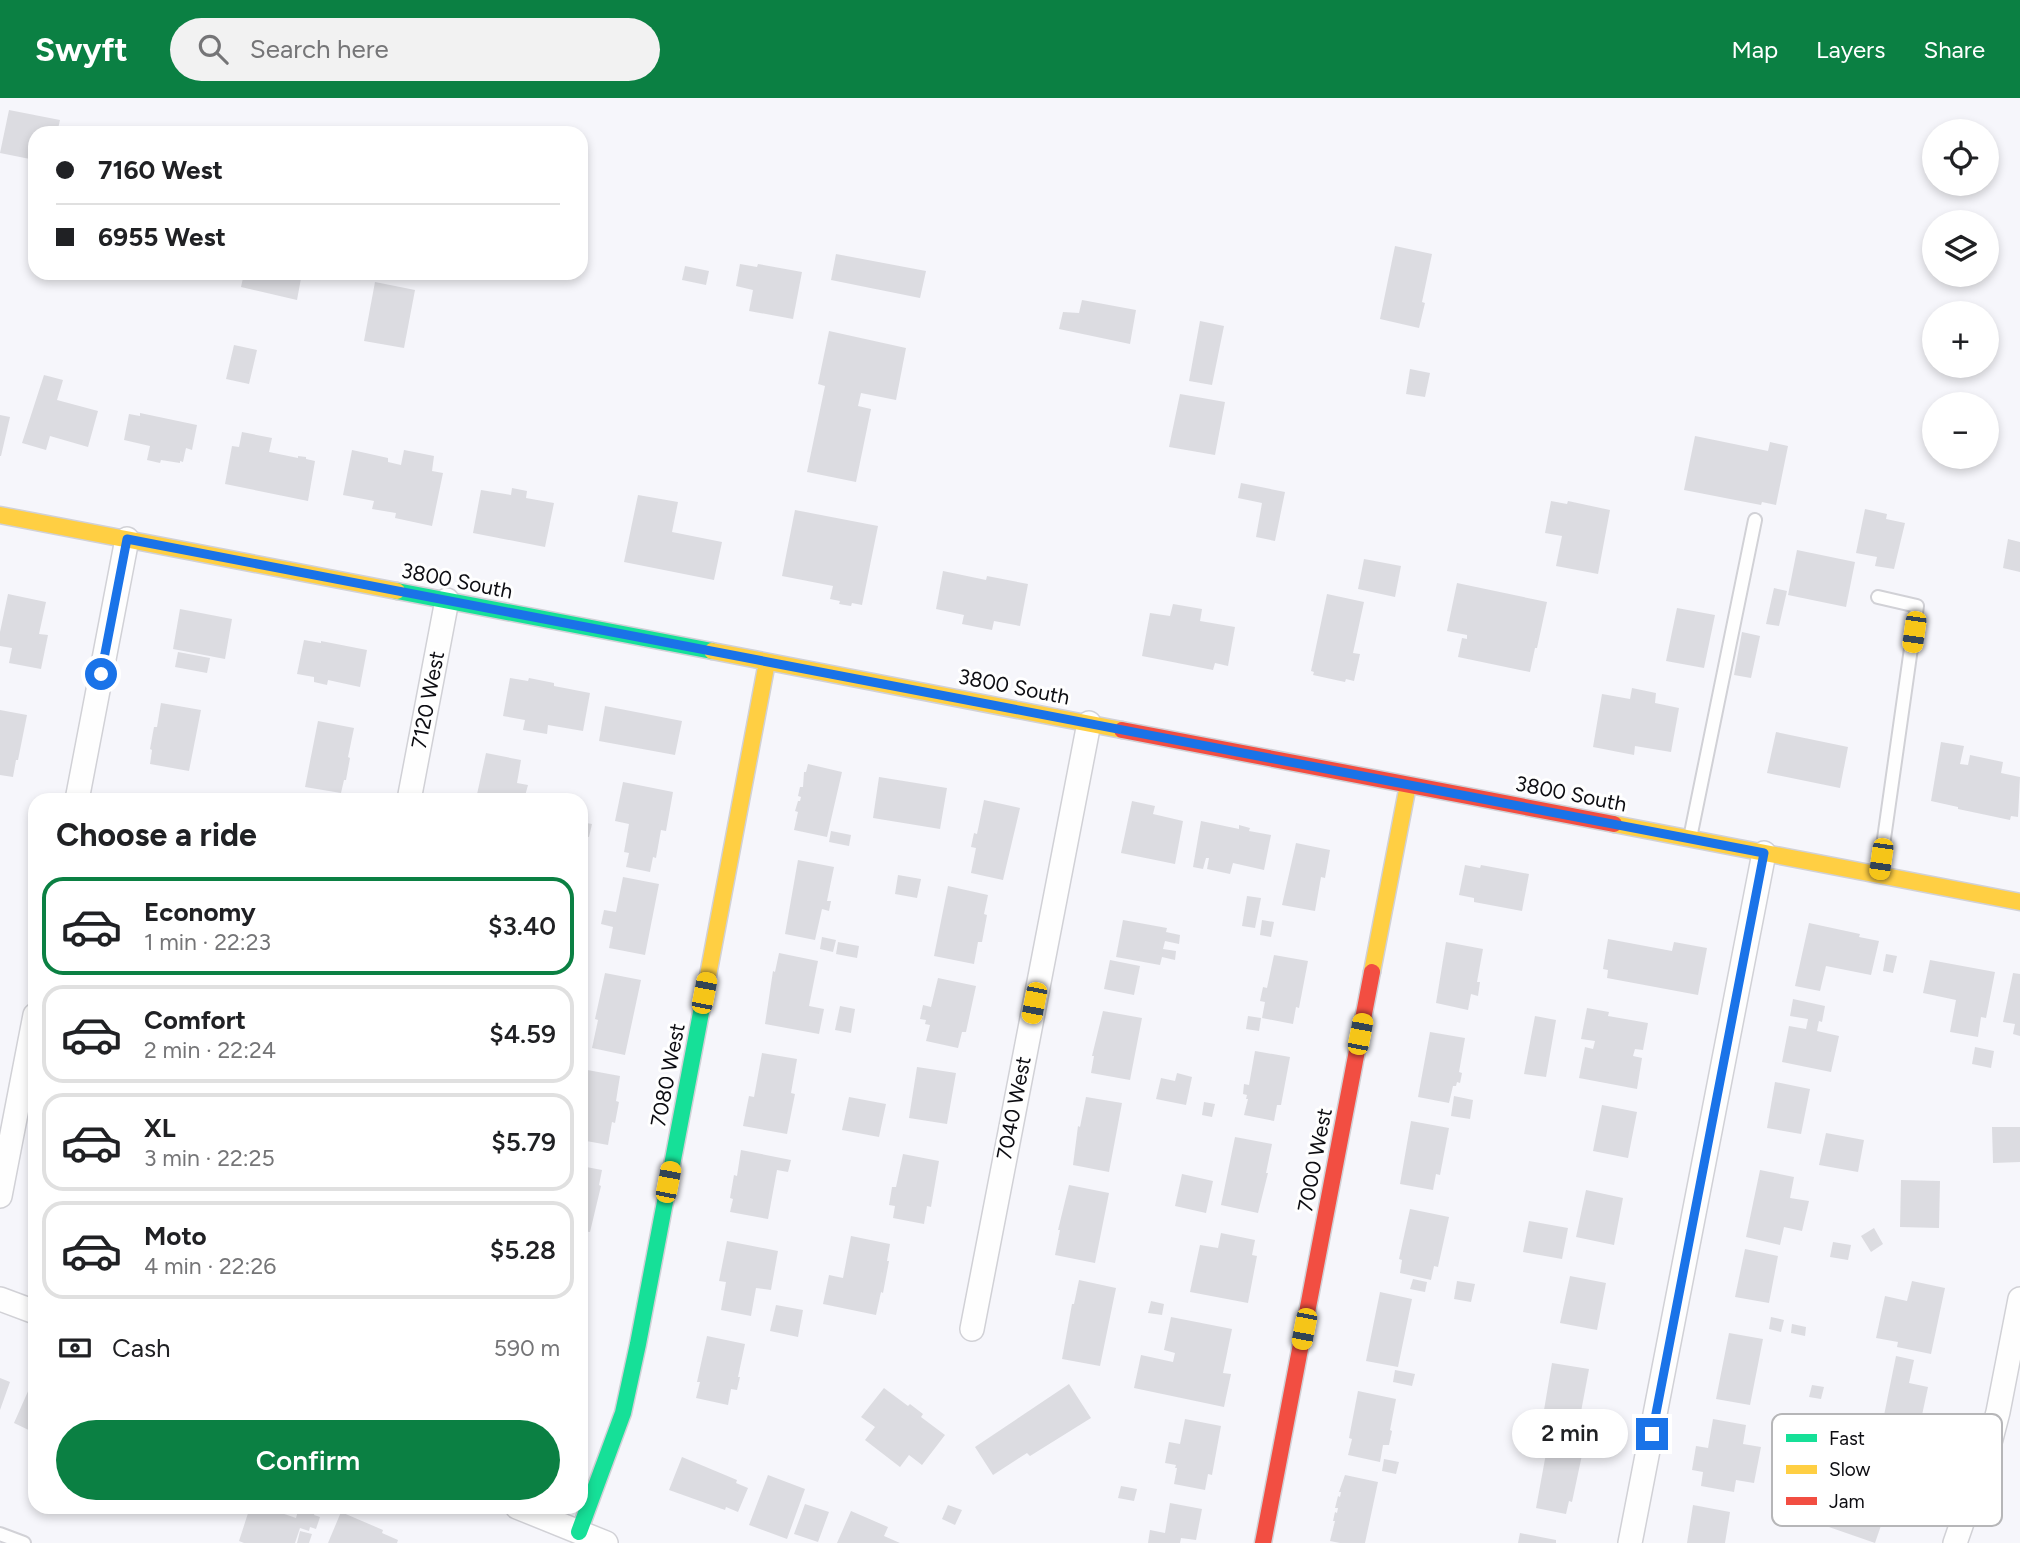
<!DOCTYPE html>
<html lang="en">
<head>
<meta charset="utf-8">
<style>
  :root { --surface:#fff; --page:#f2f2f2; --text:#202124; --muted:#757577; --line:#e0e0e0; --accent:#0b8043 }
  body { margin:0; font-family:Figtree,sans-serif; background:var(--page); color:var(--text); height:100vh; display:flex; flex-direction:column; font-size:26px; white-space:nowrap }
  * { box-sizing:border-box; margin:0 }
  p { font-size:23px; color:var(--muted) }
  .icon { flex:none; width:38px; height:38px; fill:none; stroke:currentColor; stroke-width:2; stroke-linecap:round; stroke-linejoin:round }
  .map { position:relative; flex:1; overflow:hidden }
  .side { position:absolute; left:28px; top:695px; width:560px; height:721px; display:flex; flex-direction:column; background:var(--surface); border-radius:21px; box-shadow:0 4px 10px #0003 }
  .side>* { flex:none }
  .banner { position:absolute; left:28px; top:28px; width:560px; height:154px; border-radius:21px; box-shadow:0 4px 10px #0003; display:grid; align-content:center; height:154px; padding:0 28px; background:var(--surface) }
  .fabs { position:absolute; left:1922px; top:21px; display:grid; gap:14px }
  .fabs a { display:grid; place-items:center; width:77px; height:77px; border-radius:50%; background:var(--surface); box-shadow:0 4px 10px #0003; font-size:35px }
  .end { position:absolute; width:32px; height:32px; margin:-16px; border:9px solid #1a73e8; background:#fff; box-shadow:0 0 0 4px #fff }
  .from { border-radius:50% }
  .bubble { position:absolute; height:49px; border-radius:24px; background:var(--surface); box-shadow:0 4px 10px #0003; font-size:23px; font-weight:600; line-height:49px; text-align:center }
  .car { position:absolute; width:21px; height:42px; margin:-21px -10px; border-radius:9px; box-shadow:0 0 5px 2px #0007; background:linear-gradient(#f5c518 24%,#345 0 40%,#f5c518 0 76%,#345 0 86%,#f5c518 0) }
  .banner b { display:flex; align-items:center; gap:24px; height:66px; font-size:26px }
  .banner b+b { border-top:2px solid var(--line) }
  .banner i { width:18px; height:18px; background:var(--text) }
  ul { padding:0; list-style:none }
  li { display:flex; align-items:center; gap:21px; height:98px; margin:0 14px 10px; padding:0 14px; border:4px solid var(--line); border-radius:21px }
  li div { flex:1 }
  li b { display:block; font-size:26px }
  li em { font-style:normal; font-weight:600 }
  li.current { border-color:var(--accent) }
  li>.icon { width:63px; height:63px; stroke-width:1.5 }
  h2 { padding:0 28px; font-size:32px; line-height:84px }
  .pay { display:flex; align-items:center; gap:18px; height:77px; padding:0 28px; font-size:26px }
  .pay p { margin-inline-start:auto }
  .button { display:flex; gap:14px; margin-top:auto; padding:14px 28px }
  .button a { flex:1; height:80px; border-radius:42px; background:var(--accent); color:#fff; font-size:28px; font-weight:600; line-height:80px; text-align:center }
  header { display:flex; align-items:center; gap:42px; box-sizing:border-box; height:98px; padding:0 35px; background:var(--accent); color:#fff }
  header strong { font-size:33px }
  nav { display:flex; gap:38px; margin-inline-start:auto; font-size:24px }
  .search { width:490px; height:63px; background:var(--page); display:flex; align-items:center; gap:18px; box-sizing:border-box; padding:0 24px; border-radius:38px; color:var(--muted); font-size:26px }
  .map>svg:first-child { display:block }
  .building { fill:#dcdce1 }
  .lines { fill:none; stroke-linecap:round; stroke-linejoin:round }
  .lane-casing { stroke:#d1d1d6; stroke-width:16 }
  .street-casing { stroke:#d1d1d6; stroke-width:26 }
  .fast-casing { stroke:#d1d1d6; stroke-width:19 }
  .slow-casing { stroke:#d1d1d6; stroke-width:19 }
  .jam-casing { stroke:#d1d1d6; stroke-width:19 }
  .lane { stroke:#fefefe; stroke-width:12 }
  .street { stroke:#fefefe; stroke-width:23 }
  .fast { stroke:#16e098; stroke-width:16 }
  .slow { stroke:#ffcf43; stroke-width:16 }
  .jam { stroke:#f24e42; stroke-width:16 }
  .route { stroke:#1a73e8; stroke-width:9 }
  .labels { text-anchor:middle; stroke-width:6; stroke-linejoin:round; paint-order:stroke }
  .street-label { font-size:21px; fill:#0d0d12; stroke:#fff }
  .key { fill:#fff; stroke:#b6b6b8; stroke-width:2 }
  .key-label { font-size:19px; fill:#0d0d12 }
</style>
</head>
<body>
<header>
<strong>Swyft</strong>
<div class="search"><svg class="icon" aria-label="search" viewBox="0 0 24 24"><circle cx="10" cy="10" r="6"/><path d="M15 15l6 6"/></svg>Search here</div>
<nav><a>Map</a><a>Layers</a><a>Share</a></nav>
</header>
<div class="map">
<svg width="2020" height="1445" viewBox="0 0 2020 1445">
  <rect width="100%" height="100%" fill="#f6f6fb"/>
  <path class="building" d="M9 12 60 22 57 35H35V62L0 55Z
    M1395 148 1432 156 1422 204 1425 205 1419 230 1380 221Z
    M836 156 926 173 920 200 831 182Z
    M740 166 757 169 758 166 802 174 793 221 749 213 753 192 736 188Z
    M685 168 709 173 706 187 682 182Z
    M244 175H302L297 202 241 189Z
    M375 184 415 192 404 250 364 243Z
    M1082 202 1136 212 1130 246 1059 231 1063 214 1079 215Z
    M1200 223 1224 228 1212 287 1189 283Z
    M829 233 906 250 896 302 861 295 858 308 871 311 856 384 807 374 825 288 818 286Z
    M234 247 257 252 249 286 226 281Z
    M1410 271 1430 275 1425 299 1406 296Z
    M44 277 63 282 57 302 98 313 88 349 50 338 46 352 22 345Z
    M1180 296 1225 304 1215 357 1169 349Z
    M140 315 197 327 192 352 186 350 183 364 180 363V365L161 362 160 365 147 362 150 348 124 342 129 316 140 318Z
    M0 317 10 319 1 358H0Z
    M242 334 272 340 269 354 298 360V358L306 359V361L315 363 308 403 225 386 232 348 239 349Z
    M1695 338 1768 353 1770 344 1788 348 1776 407 1762 404 1761 407 1684 392Z
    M352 352 388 360V364L401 367 404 352 434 358 432 373 443 375 432 428 395 420 396 415 372 411 374 403 343 397Z
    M1241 385 1285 394 1275 443 1256 439 1262 405 1238 400Z
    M512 390 527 393 526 400 554 405 545 449 473 435 481 392 511 397Z
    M638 397 678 404 672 434 722 444 714 482 624 464Z
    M1551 403 1567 406 1568 403 1610 412 1598 476 1556 468 1562 438 1545 435Z
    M1865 411 1887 416 1886 421 1905 425 1894 471 1875 468 1877 459 1856 455Z
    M795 412 878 428 862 507 852 505 851 508 839 506 840 503 830 501 833 488 782 478Z
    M2008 441 2020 444V474L2003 470Z
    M1797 452 1855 464 1846 509 1788 497Z
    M1364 461 1401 468 1395 499 1358 491Z
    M943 473 986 482 987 478 1028 486 1020 528 994 523 992 532 962 526 964 517 936 511Z
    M1457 485 1547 504 1537 550H1535L1530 574 1458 559 1462 540 1467 541V537L1447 533Z
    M1774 490 1787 493 1779 528 1766 526Z
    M8 496 46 504 39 536 48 537 41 571 9 565 12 550 0 548V534Z
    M1327 496 1364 504 1353 555 1360 556 1354 583 1346 581 1345 584 1313 577 1314 574 1311 573Z
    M1173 506 1202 511 1200 523 1235 529 1228 568 1215 565 1213 572 1142 558 1150 515 1170 518Z
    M1677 510 1715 517 1704 570 1666 563Z
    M180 511 232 521 225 561 173 551Z
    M1742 534 1760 538 1751 580 1734 577Z
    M304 542 321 545V543L367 552 360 589 328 582 327 587 314 584V579L297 576Z
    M178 554 210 560 207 575 175 569Z
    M510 580 528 583 529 580 554 585V588L590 595 583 633 548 627 547 636 523 632 525 622 503 618Z
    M1632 590 1656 595 1655 605 1679 610 1671 654 1635 648 1634 657 1593 649 1602 596 1630 601Z
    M161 605 201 612 189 673 150 666 152 652 150 651 154 629H157Z
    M605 608 682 623 675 657 599 643Z
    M0 612 27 617 18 662H16L13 679 0 677Z
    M318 623 354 630 348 659 350 660 346 682H344L341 695 305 689Z
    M1776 634 1848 649 1840 690 1767 675Z
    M1941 644 1964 648 1960 666 1968 667 1970 657 2003 664 2001 675 2020 679 2018 719 2011 718 2010 722 1958 711V709L1931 703Z
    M486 655 521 662 517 685 528 687 525 698 519 697 518 702 476 701Z
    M808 666 842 674 827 739 794 732 798 714 795 713 798 703H800L801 699 798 698 800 689H803L804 674H806Z
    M879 679 947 690 940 731 873 720Z
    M623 684 673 694 666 733 661 732 656 760 653 759 650 774 626 769 629 755 624 754 629 726 615 723Z
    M984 702 1020 710 1003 782 971 775 976 750 971 749 974 735 977 736Z
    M1132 703 1155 708 1153 716 1183 723 1175 766 1121 755Z
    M1201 723 1239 731V727L1250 730 1249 733 1271 737 1264 772 1233 765 1230 776 1207 771 1209 760H1206L1203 771 1193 769Z
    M581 724 592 726 589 739 581 738Z
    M831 733 851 737 849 748 829 744Z
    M1296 745 1330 752 1325 780 1321 779 1315 813 1282 807Z
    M798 762 834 769 827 803H831L829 813 822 811 815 842 785 836Z
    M1465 767 1480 770 1481 767 1529 776 1522 813 1474 804V800L1459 797Z
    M898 777 921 781 917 800 895 796Z
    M623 779 659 786 645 857 609 850 613 829 601 826 604 812 616 814Z
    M948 788 988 797 984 816 987 817 982 844H978L974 866 934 858Z
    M1247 798 1261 800 1255 830 1242 828Z
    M1123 822 1167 830 1166 834 1180 837 1179 846 1165 843 1163 851 1176 853 1175 862 1162 859 1160 867 1116 859Z
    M1262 822 1274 824 1271 839 1260 837Z
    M1809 825 1860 836 1859 839 1879 843 1871 877 1826 868 1820 893 1795 888Z
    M822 839 836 842 833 854 820 851Z
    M1608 841 1672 853 1674 844 1707 850 1698 897 1607 880 1608 872 1603 871Z
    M838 844 859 848 857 860 836 856Z
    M1446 844 1483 851 1477 884H1480L1478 898 1471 896 1468 912 1436 905Z
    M779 855 818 863 809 908 824 911 819 936 765 926 773 873 775 874Z
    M1886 856 1897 858 1893 875 1883 873Z
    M1274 857 1308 863 1299 910 1296 909 1293 926 1262 920 1265 904 1260 903 1263 889 1267 890Z
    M1110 862 1140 868 1134 897 1104 891Z
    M1930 862 1995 874 1986 920 1981 919 1978 939 1950 934 1956 902 1923 895Z
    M605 875 641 882 625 957 592 950 598 922 595 921Z
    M2013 875 2020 876V938L2013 936 2015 926 2003 924Z
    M938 880 976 888 966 934H962L958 950 926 943 930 927 925 926 926 922 920 921 923 907 931 909Z
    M1793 901 1825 908 1822 924 1819 923 1817 933 1839 938 1831 974 1782 964 1789 928 1806 931 1808 921 1790 918Z
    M840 908 855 911 851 935 835 932Z
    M1587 910 1609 914 1608 918 1648 925 1643 952 1635 951 1633 958 1642 960 1637 991 1579 980 1585 949 1593 951 1595 943 1581 941Z
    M1103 913 1142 920 1130 982 1091 975 1094 958H1092Z
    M1248 918 1261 920 1259 933 1246 931Z
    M1535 918 1556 922 1546 979 1524 976Z
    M1430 934 1465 940 1459 974 1462 975 1460 985 1457 984 1456 988H1453L1449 1005 1418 999Z
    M1975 949 1994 953 1991 970 1972 966Z
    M1255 953 1290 959 1281 1007H1277L1274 1023 1244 1017 1248 1001H1246L1247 997 1243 996 1244 986 1249 987Z
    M762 955 797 961 791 995 795 996 787 1036 743 1028 749 998 754 999Z
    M917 969 956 975 947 1026 909 1020Z
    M582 971 620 978 616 1003 619 1004 615 1025 612 1024 608 1047 581 1042Z
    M1177 975 1192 979 1186 1007 1156 1001 1161 980 1175 983Z
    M1775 984 1810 991 1801 1036 1767 1030Z
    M1454 998 1473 1002 1470 1021 1451 1018Z
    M849 999 886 1006 879 1039 842 1032Z
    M1086 999 1122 1005 1109 1074 1073 1067 1078 1028 1080 1029Z
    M1204 1004 1215 1006 1212 1019 1202 1017Z
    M1602 1007 1637 1014 1628 1060 1593 1053Z
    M1411 1023 1449 1030 1440 1077 1436 1076 1433 1092 1400 1086Z
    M1992 1029H2020V1064L1993 1065Z
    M1826 1035 1864 1042 1858 1074 1819 1067Z
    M1235 1039 1272 1046 1266 1075H1268L1258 1115 1221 1107Z
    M741 1052 791 1062 788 1074 777 1072 768 1121 730 1114 733 1101 730 1100 734 1077 737 1078Z
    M903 1056 939 1063 931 1109 927 1108 924 1126 893 1120 895 1108 889 1107 892 1089H896Z
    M581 1068 602 1072 599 1087 601 1088 590 1134 581 1133Z
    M1760 1072 1794 1079 1790 1100 1809 1103 1802 1133 1784 1129 1780 1147 1746 1139Z
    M1182 1076 1213 1083 1206 1115 1175 1108Z
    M1901 1082 1940 1083 1939 1130 1900 1129Z
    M1069 1087 1109 1095 1095 1165 1055 1157 1060 1132H1058Z
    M1586 1092 1623 1100 1614 1147 1576 1139Z
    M1410 1111 1449 1119 1438 1169 1434 1168 1431 1182 1400 1175 1402 1162 1399 1161Z
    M1529 1123 1568 1130 1562 1161 1523 1154Z
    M1874 1130 1883 1146 1871 1154 1861 1138Z
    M1221 1135 1255 1142 1252 1157 1257 1158 1248 1205 1190 1194 1200 1147 1218 1150Z
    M851 1138 890 1146 887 1163H889L883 1195 881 1194 876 1217 823 1206 829 1177 843 1180Z
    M727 1143 778 1153 771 1192 756 1190 751 1218 721 1212 726 1184 719 1183Z
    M1833 1144 1851 1147 1848 1162 1830 1159Z
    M1745 1151 1778 1158 1769 1205 1735 1199Z
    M1570 1178 1606 1185 1597 1232 1560 1225Z
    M1413 1181 1427 1184 1425 1194 1410 1191Z
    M1079 1182 1116 1190 1100 1268 1062 1261 1072 1206H1074Z
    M1457 1183 1475 1186 1471 1204 1454 1201Z
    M1912 1183 1945 1190 1931 1256 1897 1249 1898 1244 1876 1240 1885 1198 1907 1203Z
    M1380 1194 1412 1201 1398 1269 1366 1263Z
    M1151 1203 1164 1206 1162 1217 1148 1215Z
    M776 1207 803 1212 798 1239 770 1233Z
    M1171 1219 1232 1231 1223 1275 1231 1276 1224 1309 1134 1290 1141 1257 1173 1264 1175 1255 1164 1252Z
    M1771 1219 1784 1222 1781 1234 1769 1231Z
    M1792 1226 1806 1229 1805 1238 1791 1235Z
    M1729 1235 1763 1241 1750 1307 1716 1301Z
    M707 1238 745 1246 738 1279H740L737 1292 731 1291 728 1307 696 1300 700 1284H697Z
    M1896 1258 1914 1262 1909 1285 1928 1289 1918 1336 1913 1335 1911 1349 1879 1342Z
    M1552 1265 1589 1271 1580 1319 1544 1312Z
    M1395 1272 1415 1276 1412 1288 1393 1284Z
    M0 1280 10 1284 0 1312Z
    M1069 1286 1091 1320 1030 1358 1027 1355 993 1377 975 1349Z
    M1812 1287 1824 1289 1821 1301 1809 1299Z
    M884 1290 908 1308 910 1306 923 1316 921 1319 945 1337 922 1367 909 1357 900 1369 865 1342 875 1329 861 1319Z
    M29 1291 35 1294V1335L14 1325Z
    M1358 1293 1396 1301 1390 1332 1392 1333 1389 1347H1383L1380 1364 1348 1357 1352 1341 1349 1340Z
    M1185 1321 1221 1328 1212 1377 1208 1376 1205 1392 1174 1386 1177 1370H1175L1176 1367 1165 1365 1169 1344 1180 1346Z
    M1713 1321 1746 1327 1743 1346 1761 1349 1754 1385 1736 1382 1734 1394 1701 1388 1703 1374 1692 1372 1696 1348 1708 1350Z
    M1547 1350 1582 1357 1572 1404 1569 1403 1566 1416 1536 1410Z
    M682 1359 737 1382 736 1385 748 1390 738 1414 726 1409 725 1412 669 1392Z
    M1384 1361 1399 1364 1396 1376 1382 1373Z
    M1849 1365 1897 1381 1875 1445 1826 1428Z
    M768 1377 805 1391 787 1441 749 1427Z
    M1345 1377 1378 1384 1365 1445H1340L1330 1443 1335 1423H1333L1335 1414 1337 1415 1338 1410H1335L1338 1398 1340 1399 1341 1394H1339Z
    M1121 1388 1137 1391 1134 1403 1118 1400Z
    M1170 1405 1202 1411 1196 1442 1181 1440 1180 1445H1148L1150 1432 1165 1435Z
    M805 1406 829 1414 818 1444 794 1436Z
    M948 1407 962 1412 955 1427 942 1421Z
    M1693 1407 1730 1414 1725 1445H1687Z
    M250 1409H264L296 1420 299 1409H317L314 1417 320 1419 316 1431 310 1429 309 1433 300 1430 295 1445H244L239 1443Z
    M851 1413 888 1429 884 1438 900 1445H837Z
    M341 1414 383 1432 382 1435 398 1442 397 1445H328Z
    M300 1433 312 1436 309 1445H297Z
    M1520 1435 1556 1442V1445H1518Z"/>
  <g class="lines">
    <g class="lane-casing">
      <path id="lane" d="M1878 499 1917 508 1879 776
        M1690 740 1755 422
        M0 1436 24 1445"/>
    </g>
    <g class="street-casing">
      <path id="street" d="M77 702 127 441
        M409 702 447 502
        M0 1098 35 917
        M0 1201 35 1214
        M972 1231 1089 625
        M517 1409 606 1445
        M1630 1445 1764 755
        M1955 1445 1991 1341 1998 1314 2020 1201"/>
    </g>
    <g class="fast-casing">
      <path id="fast" d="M397 493 712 553
        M579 1434 623 1315 638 1246 707 883"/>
    </g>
    <g class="slow-casing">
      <path id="slow" d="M0 417 397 493
        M712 553 1122 632
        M1614 726 2020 804
        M1372 874 1408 687
        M707 883 767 564"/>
    </g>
    <g class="jam-casing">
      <path id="jam" d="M1122 632 1614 726
        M1263 1445 1372 874"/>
    </g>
    <use href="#lane" class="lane"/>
    <use href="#street" class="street"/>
    <use href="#fast" class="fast"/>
    <use href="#slow" class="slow"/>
    <use href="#jam" class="jam"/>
  </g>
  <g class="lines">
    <path class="route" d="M101 576 127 441 1764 755 1652 1336"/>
  </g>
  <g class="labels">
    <g class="street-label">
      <text transform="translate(457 483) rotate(11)" y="7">3800 South</text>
      <text transform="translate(1014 589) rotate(11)" y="7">3800 South</text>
      <text transform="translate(428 602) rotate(-79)" y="7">7120 West</text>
      <text transform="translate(1571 696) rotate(11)" y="7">3800 South</text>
      <text transform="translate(668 977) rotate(-79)" y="7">7080 West</text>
      <text transform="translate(1014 1010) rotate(-79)" y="7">7040 West</text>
      <text transform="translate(1315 1062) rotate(-79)" y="7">7000 West</text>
    </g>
  </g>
  <rect x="1772" y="1316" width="230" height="112" rx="10" class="key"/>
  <rect x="1786" y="1336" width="31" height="8" fill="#16e098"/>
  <rect x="1786" y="1367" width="31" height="9" fill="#ffcf43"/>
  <rect x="1786" y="1399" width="31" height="8" fill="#f24e42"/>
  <g class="key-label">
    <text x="1829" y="1347">Fast</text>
    <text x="1829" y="1378">Slow</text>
    <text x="1829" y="1410">Jam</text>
  </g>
</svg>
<div class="fabs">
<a><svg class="icon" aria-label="locate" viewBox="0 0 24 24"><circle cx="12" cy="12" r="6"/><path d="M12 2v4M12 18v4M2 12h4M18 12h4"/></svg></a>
<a><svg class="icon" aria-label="layers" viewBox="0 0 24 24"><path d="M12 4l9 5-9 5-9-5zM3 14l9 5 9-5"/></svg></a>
<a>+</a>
<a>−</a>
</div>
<i class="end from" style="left:101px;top:576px"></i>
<i class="end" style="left:1652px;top:1336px"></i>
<div class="bubble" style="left:1512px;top:1311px;width:116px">2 min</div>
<i class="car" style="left:1914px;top:534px;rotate:188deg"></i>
<i class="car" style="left:1881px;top:761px;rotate:188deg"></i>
<i class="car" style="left:704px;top:895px;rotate:11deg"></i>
<i class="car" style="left:1034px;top:905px;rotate:191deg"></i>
<i class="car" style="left:1360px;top:936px;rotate:11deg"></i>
<i class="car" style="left:668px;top:1084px;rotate:11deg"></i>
<i class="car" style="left:1304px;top:1231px;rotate:191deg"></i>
<div class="banner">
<b><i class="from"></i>7160 West</b>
<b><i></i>6955 West</b>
</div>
<section class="side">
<h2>Choose a ride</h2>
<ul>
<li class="current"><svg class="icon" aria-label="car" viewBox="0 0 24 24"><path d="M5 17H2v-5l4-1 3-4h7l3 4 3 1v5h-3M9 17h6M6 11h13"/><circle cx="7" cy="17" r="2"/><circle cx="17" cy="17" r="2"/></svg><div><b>Economy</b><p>1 min · 22:23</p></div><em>$3.40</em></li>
<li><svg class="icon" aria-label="car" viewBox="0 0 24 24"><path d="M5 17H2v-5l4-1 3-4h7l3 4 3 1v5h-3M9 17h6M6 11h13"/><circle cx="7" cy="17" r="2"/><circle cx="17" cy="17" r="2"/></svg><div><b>Comfort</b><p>2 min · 22:24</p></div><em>$4.59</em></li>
<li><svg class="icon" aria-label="car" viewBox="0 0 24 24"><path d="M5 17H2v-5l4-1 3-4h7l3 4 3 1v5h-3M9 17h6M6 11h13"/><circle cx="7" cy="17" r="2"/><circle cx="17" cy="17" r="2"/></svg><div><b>XL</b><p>3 min · 22:25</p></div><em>$5.79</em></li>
<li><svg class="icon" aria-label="car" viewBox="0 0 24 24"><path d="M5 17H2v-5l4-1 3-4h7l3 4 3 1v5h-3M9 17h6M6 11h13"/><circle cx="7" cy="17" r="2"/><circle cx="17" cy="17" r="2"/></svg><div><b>Moto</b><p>4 min · 22:26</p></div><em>$5.28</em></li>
</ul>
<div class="pay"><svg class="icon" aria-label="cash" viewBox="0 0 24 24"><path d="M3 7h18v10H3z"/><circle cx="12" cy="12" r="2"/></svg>Cash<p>590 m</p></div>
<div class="button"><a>Confirm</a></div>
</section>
</div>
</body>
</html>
